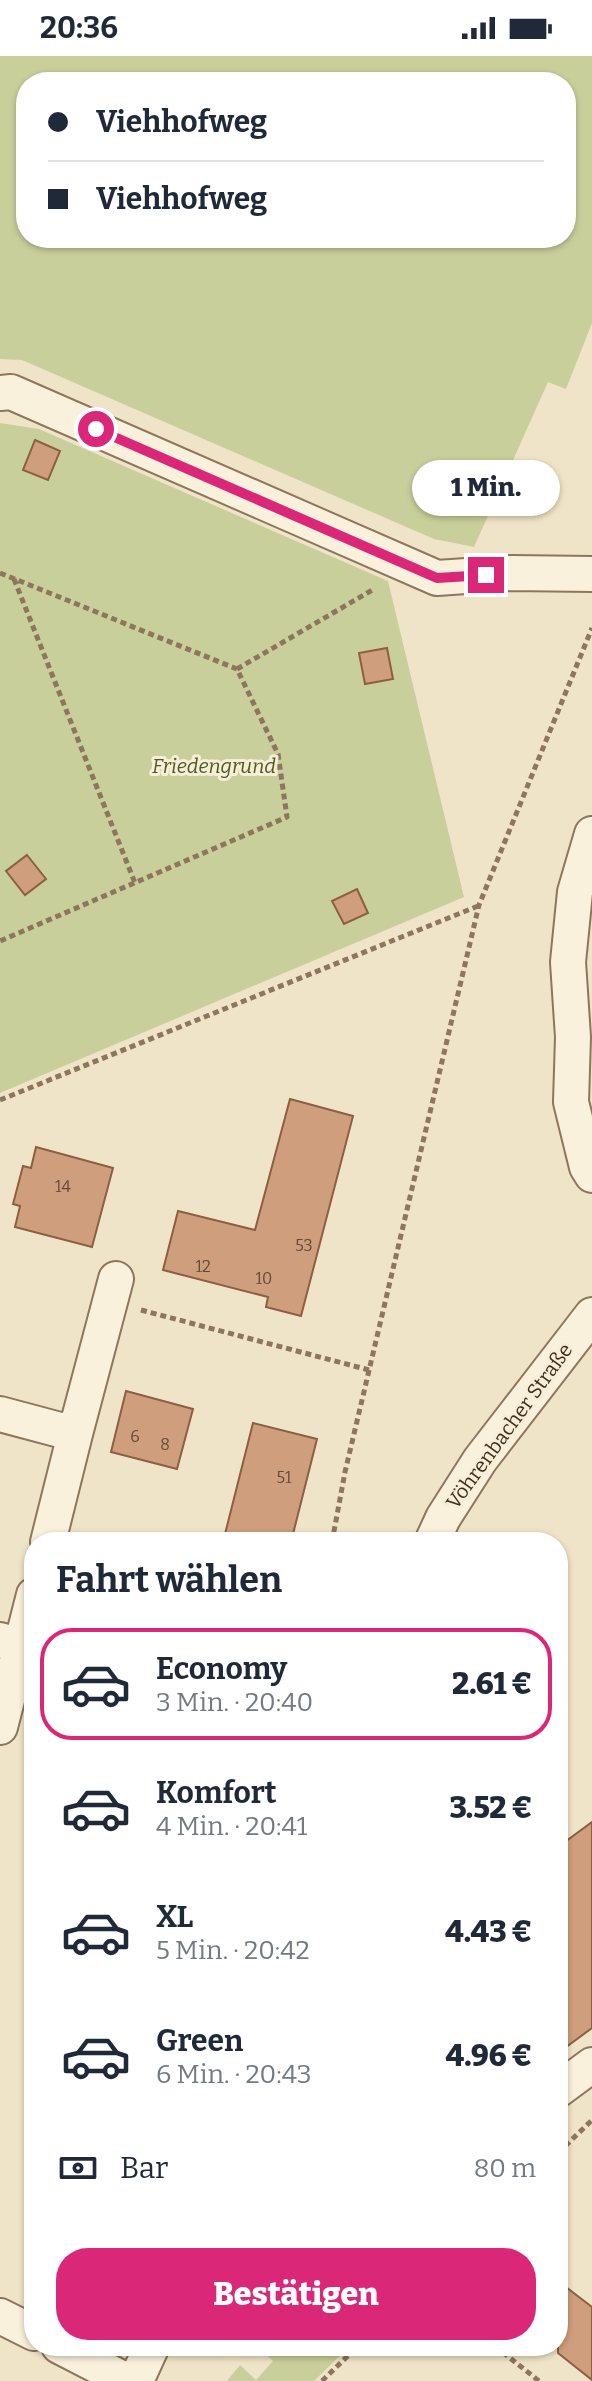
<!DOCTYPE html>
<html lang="de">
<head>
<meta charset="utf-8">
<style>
  :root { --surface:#fff; --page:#f6f6f7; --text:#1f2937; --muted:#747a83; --line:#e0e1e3; --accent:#db2777 }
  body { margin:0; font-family:Bitter,serif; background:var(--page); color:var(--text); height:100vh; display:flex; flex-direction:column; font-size:30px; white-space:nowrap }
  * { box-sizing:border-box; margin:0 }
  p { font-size:26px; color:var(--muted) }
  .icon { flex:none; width:44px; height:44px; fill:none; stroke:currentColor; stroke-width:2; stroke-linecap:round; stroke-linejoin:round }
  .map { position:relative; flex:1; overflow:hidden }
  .details { position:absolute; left:24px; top:1476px; width:544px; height:824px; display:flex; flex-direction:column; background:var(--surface); border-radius:32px; box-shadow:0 2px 6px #0004 }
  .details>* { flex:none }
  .guide { position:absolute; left:16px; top:16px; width:560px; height:176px; border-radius:32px; box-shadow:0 2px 6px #0004; display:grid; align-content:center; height:176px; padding:0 32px; background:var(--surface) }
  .end { position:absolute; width:36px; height:36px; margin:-18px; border:10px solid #db2777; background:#fff; box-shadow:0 0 0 4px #fff }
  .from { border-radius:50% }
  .bubble { position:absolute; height:56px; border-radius:28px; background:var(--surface); box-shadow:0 2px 6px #0004; font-size:26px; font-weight:800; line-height:56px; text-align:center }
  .guide b { display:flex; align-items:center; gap:28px; height:76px; font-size:30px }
  .guide b+b { border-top:2px solid var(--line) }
  .guide i { width:20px; height:20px; background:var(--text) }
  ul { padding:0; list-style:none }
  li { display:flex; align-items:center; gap:24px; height:112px; margin:0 16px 12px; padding:0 16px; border:4px solid transparent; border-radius:32px }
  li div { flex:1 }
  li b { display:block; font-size:30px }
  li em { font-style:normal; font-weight:800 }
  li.selected { border-color:var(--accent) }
  li>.icon { width:72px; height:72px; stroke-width:1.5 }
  h2 { padding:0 32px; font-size:36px; line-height:96px }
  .pay { display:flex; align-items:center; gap:20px; height:88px; padding:0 32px; font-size:30px }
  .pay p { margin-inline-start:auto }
  .cta { display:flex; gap:16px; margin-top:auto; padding:16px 32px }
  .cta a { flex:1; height:92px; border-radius:32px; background:var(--accent); color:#fff; font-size:32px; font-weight:800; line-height:92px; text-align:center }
  .status { display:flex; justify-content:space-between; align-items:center; height:56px; padding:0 40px; background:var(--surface); direction:ltr }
  .status svg { height:22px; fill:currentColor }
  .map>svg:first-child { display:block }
  .green { fill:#c9cf9b; fill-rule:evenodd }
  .building { fill:#cf9f7d; stroke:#8d5f41; stroke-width:2 }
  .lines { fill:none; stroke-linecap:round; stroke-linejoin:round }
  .minor-casing { stroke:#8d765c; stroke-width:38 }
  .path { stroke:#8d765c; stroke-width:5; stroke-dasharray:6 4; stroke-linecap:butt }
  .minor { stroke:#faf1dc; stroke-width:34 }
  .route { stroke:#db2777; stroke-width:10 }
  .labels { text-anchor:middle; stroke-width:6; stroke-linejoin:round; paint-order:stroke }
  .number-label { font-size:16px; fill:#624a37 }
  .park-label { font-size:20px; font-style:italic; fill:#4d5a26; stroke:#f7eed8 }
  .street-label { font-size:20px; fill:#3d2e20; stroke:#f7eed8 }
</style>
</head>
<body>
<div class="status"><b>20:36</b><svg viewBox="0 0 49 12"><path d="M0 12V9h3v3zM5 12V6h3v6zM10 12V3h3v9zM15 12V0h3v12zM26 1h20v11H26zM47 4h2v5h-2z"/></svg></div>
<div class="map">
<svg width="592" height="2325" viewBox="0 0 592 2325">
  <rect width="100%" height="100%" fill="#f0e4c8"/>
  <path class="green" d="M0 0H592V267L566 333 548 326 474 491 434 483 22 304 0 303ZM26 26H566V182H26Z
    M0 367 39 373 388 525 464 841 0 1037Z
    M256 2290H350L314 2325H227L240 2309 256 2324 273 2305Z"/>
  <path class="building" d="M35 384 60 395 48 424 23 414Z
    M387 592 393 623 365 628 359 597Z
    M27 799 46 823 25 839 6 815Z
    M357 833 368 857 344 868 332 845Z
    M290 1043 353 1060 301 1260 266 1251 268 1241 163 1214 178 1155 255 1174Z
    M36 1091 113 1112 92 1191 15 1171 20 1150 13 1148 23 1110 31 1112Z
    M126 1335 193 1353 177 1413 111 1396Z
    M253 1367 317 1383 291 1486H223Z
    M592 1766V1972L558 1997V1791Z
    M558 2225 592 2251V2324L558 2297Z"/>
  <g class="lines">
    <g class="minor-casing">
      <path id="minor" d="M0 337 11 336 437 522 511 517 592 518
        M592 778 575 836 568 906 573 981 571 1046 587 1111 592 1119
        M0 1358 75 1378 48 1486
        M75 1378 116 1223
        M432 1486 443 1462 480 1404 592 1259
        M0 1584 21 1590 34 1539
        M0 1671 21 1590 34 1593
        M558 2034 592 2009
        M0 2260 34 2277
        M59 2290 127 2325
        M136 2325 152 2290"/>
    </g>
    <path class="path" d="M0 517 237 613 278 698 287 761 0 885
      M14 523 135 827
      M237 613 374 533
      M0 1044 478 850
      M141 1254 369 1314
      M332 1486 345 1416 479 849 592 572
      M558 2097 592 2064
      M495 2290 539 2325
      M322 2325 358 2290"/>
    <use href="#minor" class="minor"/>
  </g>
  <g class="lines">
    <path class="route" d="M96 373 437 522 486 519"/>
  </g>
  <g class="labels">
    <g class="number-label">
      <text x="63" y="1136">14</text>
      <text x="304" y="1195">53</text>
      <text x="203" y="1216">12</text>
      <text x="264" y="1228">10</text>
      <text x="135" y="1386">6</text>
      <text x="165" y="1394">8</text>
      <text x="284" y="1427">51</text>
    </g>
    <g class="park-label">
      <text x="214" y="717">Friedengrund</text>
    </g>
    <g class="street-label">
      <text transform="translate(509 1370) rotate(-54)" y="7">Vöhrenbacher Straße</text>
    </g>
  </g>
</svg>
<i class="end from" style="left:96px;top:373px"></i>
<i class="end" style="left:486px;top:519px"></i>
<div class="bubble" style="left:412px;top:404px;width:148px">1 Min.</div>
<div class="guide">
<b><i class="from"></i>Viehhofweg</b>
<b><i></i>Viehhofweg</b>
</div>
<section class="details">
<h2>Fahrt wählen</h2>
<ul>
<li class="selected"><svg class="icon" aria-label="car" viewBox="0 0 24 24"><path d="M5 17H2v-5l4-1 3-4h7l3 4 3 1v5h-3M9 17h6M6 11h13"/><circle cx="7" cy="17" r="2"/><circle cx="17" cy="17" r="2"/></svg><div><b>Economy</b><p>3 Min. · 20:40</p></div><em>2.61 €</em></li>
<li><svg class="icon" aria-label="car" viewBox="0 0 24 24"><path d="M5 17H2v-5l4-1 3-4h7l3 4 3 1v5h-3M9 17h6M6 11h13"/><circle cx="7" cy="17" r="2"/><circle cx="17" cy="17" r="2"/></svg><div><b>Komfort</b><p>4 Min. · 20:41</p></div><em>3.52 €</em></li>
<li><svg class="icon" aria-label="car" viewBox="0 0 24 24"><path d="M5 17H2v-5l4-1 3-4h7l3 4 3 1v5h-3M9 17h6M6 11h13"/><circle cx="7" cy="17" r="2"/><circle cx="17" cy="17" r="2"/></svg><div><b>XL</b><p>5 Min. · 20:42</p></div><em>4.43 €</em></li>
<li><svg class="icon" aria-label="car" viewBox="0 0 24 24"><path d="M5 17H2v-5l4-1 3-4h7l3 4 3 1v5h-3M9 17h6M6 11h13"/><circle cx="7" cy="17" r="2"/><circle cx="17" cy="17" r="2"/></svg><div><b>Green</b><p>6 Min. · 20:43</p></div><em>4.96 €</em></li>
</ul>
<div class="pay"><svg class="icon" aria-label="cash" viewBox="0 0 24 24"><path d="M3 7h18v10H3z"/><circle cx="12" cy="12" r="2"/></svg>Bar<p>80 m</p></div>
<div class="cta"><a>Bestätigen</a></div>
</section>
</div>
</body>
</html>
